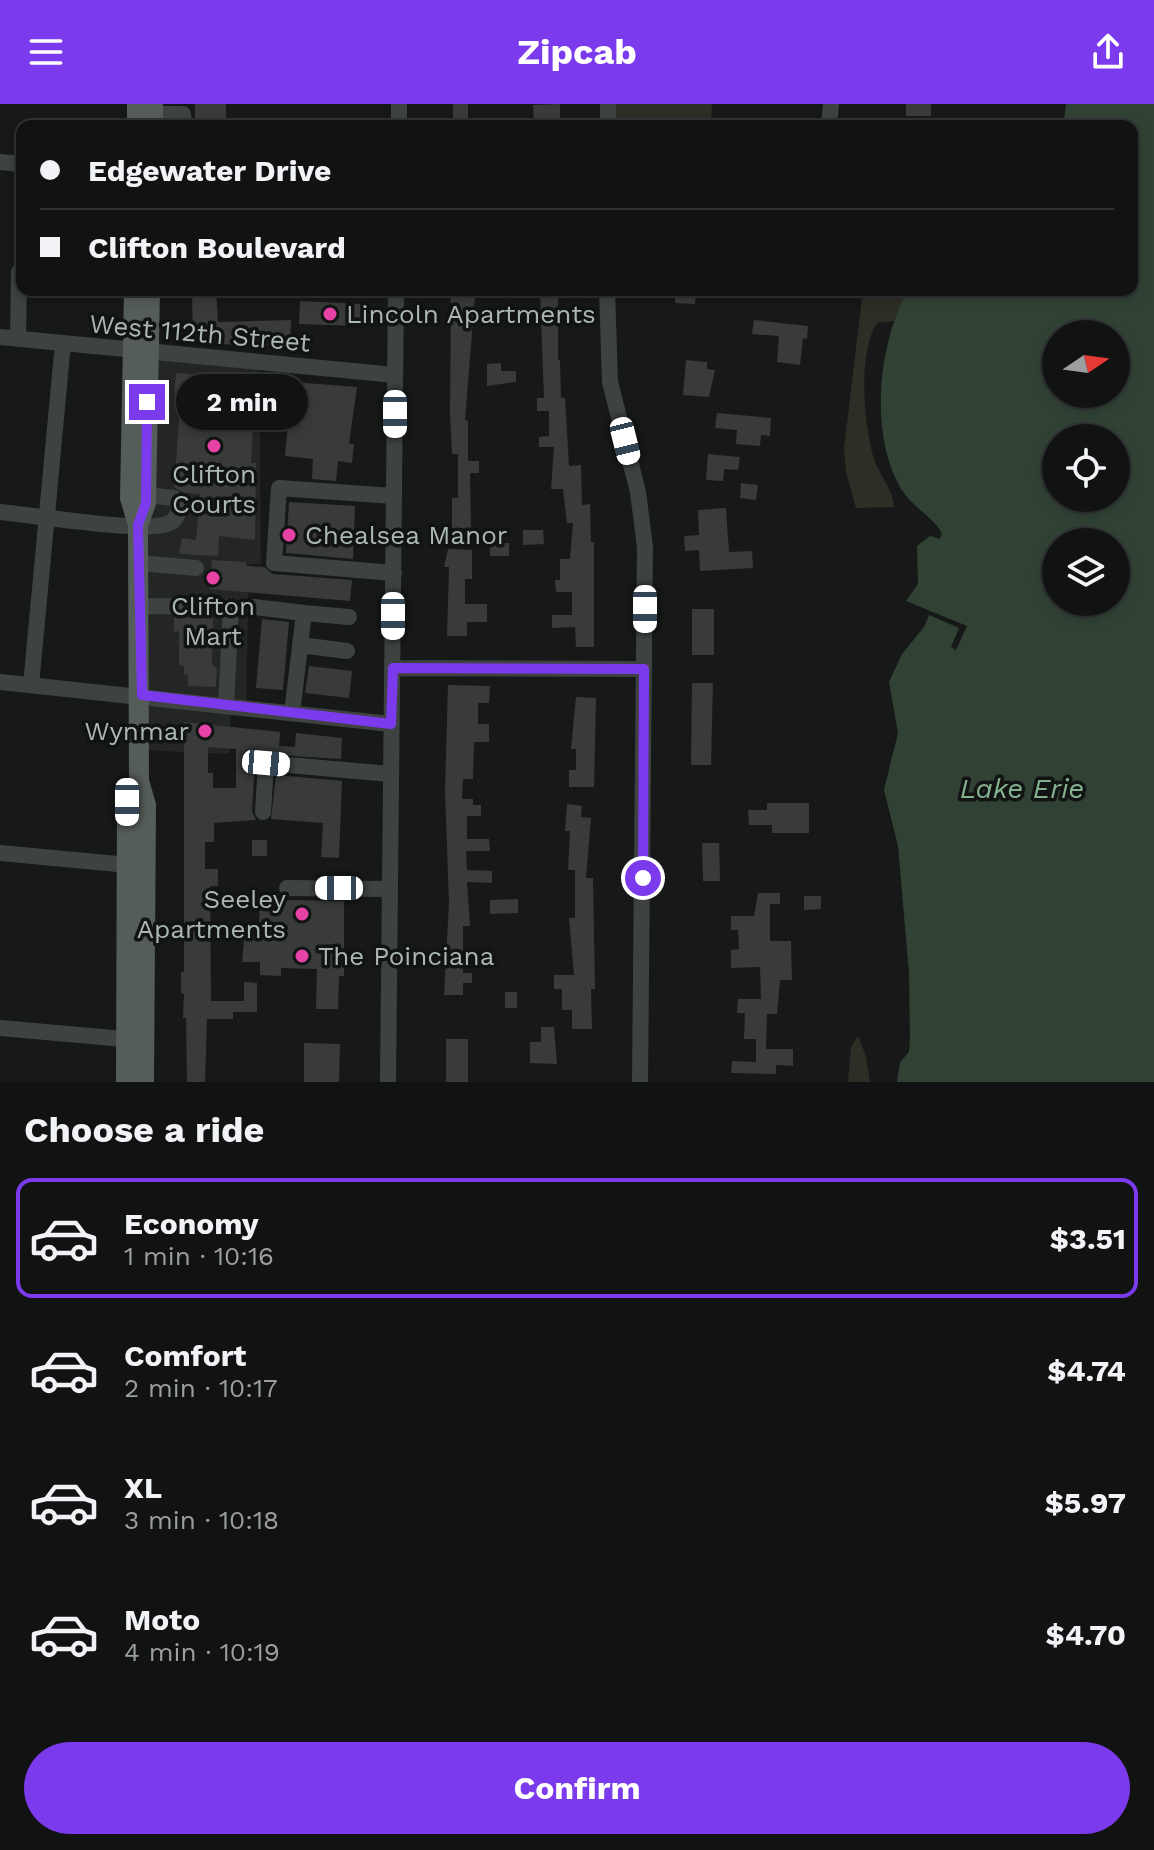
<!DOCTYPE html>
<html lang="en">
<head>
<meta charset="utf-8">
<style>
  :root { --surface:#111313; --page:#1e2021; --text:#f1f3f6; --muted:#9c9ea0; --line:#303233; --accent:#7c3aed }
  body { margin:0; font-family:"Work Sans",sans-serif; background:var(--page); color:var(--text); height:100vh; display:flex; flex-direction:column; font-size:30px; white-space:nowrap }
  * { box-sizing:border-box; margin:0 }
  p { font-size:26px; color:var(--muted) }
  .icon { flex:none; width:44px; height:44px; fill:none; stroke:currentColor; stroke-width:2; stroke-linecap:round; stroke-linejoin:round }
  .map { position:relative; height:978px; overflow:hidden }
  .details { display:flex; flex-direction:column; background:var(--surface); flex:1 }
  .details>* { flex:none }
  .guide { position:absolute; left:16px; top:16px; width:1122px; height:176px; border-radius:16px; box-shadow:0 4px 12px #0003,0 0 0 2px var(--line); display:grid; align-content:center; height:176px; padding:0 24px; background:var(--surface) }
  .needle { width:52px; rotate:77deg }
  .fabs { position:absolute; left:1042px; top:216px; display:grid; gap:16px }
  .fabs a { display:grid; place-items:center; width:88px; height:88px; border-radius:50%; background:var(--surface); box-shadow:0 4px 12px #0003,0 0 0 2px var(--line); font-size:40px }
  .end { position:absolute; width:36px; height:36px; margin:-18px; border:10px solid #7c3aed; background:#fff; box-shadow:0 0 0 4px #fff }
  .from { border-radius:50% }
  .bubble { position:absolute; height:56px; border-radius:28px; background:var(--surface); box-shadow:0 4px 12px #0003,0 0 0 2px var(--line); font-size:26px; font-weight:700; line-height:56px; text-align:center }
  .car { position:absolute; width:24px; height:48px; margin:-24px -12px; border-radius:10px; box-shadow:0 0 6px 2px #0007; background:linear-gradient(#fff 24%,#345 0 40%,#fff 0 76%,#345 0 86%,#fff 0) }
  .guide b { display:flex; align-items:center; gap:28px; height:76px; font-size:30px }
  .guide b+b { border-top:2px solid var(--line) }
  .guide i { width:20px; height:20px; background:var(--text) }
  ul { padding:0; list-style:none }
  li { display:flex; align-items:center; gap:24px; height:120px; margin:0 16px 12px; padding:0 8px; border:4px solid transparent; border-radius:16px }
  li div { flex:1 }
  li b { display:block; font-size:30px }
  li em { font-style:normal; font-weight:700 }
  li.current { border-color:var(--accent) }
  li>.icon { width:72px; height:72px; stroke-width:1.5 }
  h2 { padding:0 24px; font-size:36px; line-height:96px }
  .action { display:flex; gap:16px; margin-top:auto; padding:16px 24px }
  .action a { flex:1; height:92px; border-radius:48px; background:var(--accent); color:#fff; font-size:32px; font-weight:700; line-height:92px; text-align:center }
  header { display:flex; justify-content:space-between; align-items:center; height:104px; padding:0 24px; background:var(--accent); color:#fff; font-size:36px; font-weight:700 }
  .map>svg:first-child { display:block }
  .built { fill:#242626 }
  .green { fill:#2e2d26 }
  .water { fill:#314235; fill-rule:evenodd }
  .building { fill:#383b3a; fill-rule:evenodd }
  .lines { fill:none; stroke-linecap:round; stroke-linejoin:round }
  .minor { stroke:#3e4341; stroke-width:16 }
  .major { stroke:#555d59; stroke-width:20 }
  .route { stroke:#7c3aed; stroke-width:10 }
  .poi-dot { fill:#e742a5; stroke:#121414; stroke-width:3 }
  .labels { text-anchor:middle; stroke-width:7; stroke-linejoin:round; paint-order:stroke }
  .poi-label { font-size:26px; fill:#aab8b0; stroke:#121414; text-anchor:start }
  .street-label { font-size:26px; fill:#aab8b0; stroke:#121414 }
  .water-label { font-size:28px; font-style:italic; fill:#84b18d; stroke:#121414 }
</style>
</head>
<body>
<header><svg class="icon" aria-label="menu" viewBox="0 0 24 24"><path d="M4 6h16M4 12h16M4 18h16"/></svg>Zipcab<svg class="icon" aria-label="share" viewBox="0 0 24 24"><path d="M12 15V3M7 8l5-5 5 5M5 13v7h14v-7"/></svg></header>
<div class="map">
<svg width="1154" height="978" viewBox="0 0 1154 978">
  <rect width="100%" height="100%" fill="#171919"/>
  <path class="built" d="M148 249 259 259 261 460H249L246 603 231 602 229 650 140 646Z"/>
  <path class="green" d="M608 0H712L711 22H608Z
    M863 186H908L894 217 877 219C857 250 864 324 875 358 881 373 894 388 894 403L856 404 846 368 844 344Z
    M858 932 866 952 870 978H848L851 943Z"/>
  <path class="water" d="M1066 0H1154V978H897L900 958 909 948 910 935 909 869 898 742 884 686 898 629 889 578 902 550 924 523 929 511 959 524 951 543 956 546 967 522 906 497 918 480 917 442 930 432 940 435 942 430C936 415 913 404 901 385 869 330 878 240 908 186H1132V22H1063ZM1056 230H1116V290H1056ZM1056 334H1116V394H1056ZM1056 438H1116V498H1056Z"/>
  <path class="building" d="M195 0H226V22H195Z
    M453 0H468V22H453Z
    M560 0V22H534L533 1Z
    M906 0H931V12H906Z
    M192 186H216L218 218 291 216 290 243 193 239Z
    M540 186H558V256H560L561 294H565L569 362 581 361 582 401 590 400 591 438H594V543H576L575 523 552 524V511H572V488H556L555 476H560V455H570L573 419H567L563 385H551L554 343H539V333L549 332V307H537V294H544Z
    M676 186H696L695 200 675 199Z
    M451 191H475L465 316 468 317V357H479V369H470L471 424H452V394H458V350H452L450 309Z
    M300 197 361 200 360 222 299 220Z
    M754 216 808 222 807 235 803 234 800 261 777 258 779 232 752 230Z
    M686 256 707 258V265L715 266 709 293 683 291Z
    M501 259V267H516V278L487 282V260Z
    M176 269 357 283 349 340H354L352 359 338 357 336 377 312 375 313 355 285 352 290 298 270 296V290L252 282 250 303H254L251 359H256L255 436 219 432 218 452 179 450 182 434 196 436 200 390 184 389 174 383 179 316 178 290H174Z
    M717 309 771 314 770 332 761 331 760 342 736 340 737 326 715 324Z
    M708 350 740 353 738 366 724 365 723 377 706 376Z
    M741 379 758 381 756 396 740 394Z
    M289 398 355 402 353 455 286 449Z
    M726 404 729 448 752 447 753 464 700 467 699 446 685 447 684 432 699 431 698 406Z
    M523 426H543L544 440 523 441Z
    M490 439H509V452H490Z
    M448 445 472 446V475H465V500H487V518H467V532H447L449 463H444Z
    M212 456 246 458V462L264 463 273 470 352 476 350 497 210 485Z
    M692 505H714V551H692Z
    M174 513 213 514 212 560 217 565 216 583 188 582V570L184 571V562L179 561V527L174 528Z
    M262 515 289 518 283 586 256 584Z
    M309 562 352 567 349 594 305 589Z
    M692 579H713L711 661H691Z
    M448 581 490 582 489 599H478V620H489V638H474L473 675H463L462 695H473V701H481V712H467V735H489L490 747H466L467 766 492 767V779L467 778 470 822H463V869H472V879H463V891H444L449 799 445 686Z
    M576 593 596 594 594 683H569V666H576V645H571Z
    M184 618 280 628 279 642 295 643 296 629 342 634 341 655 261 650 255 658 252 707 256 716 214 719V738H205V765H218V782H210L211 897H244V878L257 879V908H233V915H207L205 978H187L186 914H183L184 890 181 889V868H184ZM208 643 236 645V684H213V669H208Z
    M276 671 342 677 339 754 321 753 323 719 271 715Z
    M767 699H809V729H772V721H749L748 706H767Z
    M567 700 582 702 581 713 591 714 586 774H593L595 885H591L592 925H572V906H562V885H554V871H574L569 814H575V766H568L570 727H565Z
    M252 736H267V752H252Z
    M702 739H719L720 777H703Z
    M260 789H277L283 796 344 797V872H339L338 905H316L317 865 281 864V872L260 871V858H242L245 826H259Z
    M758 789H780V800H770V837H791L792 876H780L777 910H767L766 945H793V962L776 961V970L731 969 732 957 756 958V935H744L745 909H737L738 895H761L760 863 731 864V846L739 845 738 826H731V812H754Z
    M804 792H821V805L804 806Z
    M518 795V809L490 810V796Z
    M505 888H517V904H505Z
    M541 923H554L557 960 530 959V938H541Z
    M446 935H468V978H446Z
    M304 939 340 940 339 978H304Z"/>
  <g class="lines">
    <path class="minor" d="M153 10H183L184 22
      M399 22V0
      M608 22V0
      M829 22 831 0
      M0 58 22 60
      M607 186 610 278 638 388 645 443 640 978
      M0 233 395 271
      M18 235 19 168 22 169
      M0 408C32 411 143 429 167 420 176 417 179 410 179 401L174 394 146 391
      M138 459 196 464
      M394 469 274 459 279 384 394 392
      M140 502 231 503 226 601
      M254 503 304 509 292 609
      M304 509 349 513
      M300 541 347 547
      M393 564 644 565
      M0 578 391 620
      M31 581 63 239
      M263 708 266 659 390 670
      M0 749 128 761
      M287 784 390 785
      M0 924 135 936
      M388 978 396 186"/>
    <path class="major" d="M137 22V0
      M153 22V0
      M134 186 130 394 138 421 139 677 146 701 144 978
      M138 421 146 399 150 186
      M126 978 127 698 139 677"/>
  </g>
  <g class="lines">
    <path class="route" d="M147 298 146 399 138 421 142 591 391 620 393 564 644 565 643 774"/>
  </g>
  <g class="poi-dot">
    <circle cx="330" cy="210" r="8"/>
    <circle cx="214" cy="342" r="8"/>
    <circle cx="289" cy="431" r="8"/>
    <circle cx="213" cy="474" r="8"/>
    <circle cx="205" cy="627" r="8"/>
    <circle cx="302" cy="810" r="8"/>
    <circle cx="302" cy="852" r="8"/>
  </g>
  <g class="labels">
    <g class="poi-label">
      <text x="346" y="219">Lincoln Apartments</text>
      <text x="214" y="379" text-anchor="middle">Clifton<tspan x="214" dy="30">Courts</tspan></text>
      <text x="305" y="440">Chealsea Manor</text>
      <text x="213" y="511" text-anchor="middle">Clifton<tspan x="213" dy="30">Mart</tspan></text>
      <text x="189" y="636" text-anchor="end">Wynmar</text>
      <text x="286" y="804" text-anchor="end">Seeley<tspan x="286" dy="30">Apartments</tspan></text>
      <text x="318" y="861">The Poinciana</text>
    </g>
    <g class="street-label">
      <text transform="translate(200 229) rotate(5)" y="9">West 112th Street</text>
    </g>
    <g class="water-label">
      <text x="1022" y="694">Lake Erie</text>
    </g>
  </g>
</svg>
<div class="fabs">
<a><svg class="needle" viewBox="-14 -14 28 28"><path d="M0-13l5 13h-10z" fill="#e53935"/><path d="M0 13l5-13h-10z" fill="#9c9ea0"/></svg></a>
<a><svg class="icon" aria-label="locate" viewBox="0 0 24 24"><circle cx="12" cy="12" r="6"/><path d="M12 2v4M12 18v4M2 12h4M18 12h4"/></svg></a>
<a><svg class="icon" aria-label="layers" viewBox="0 0 24 24"><path d="M12 4l9 5-9 5-9-5zM3 14l9 5 9-5"/></svg></a>
</div>
<i class="end from" style="left:643px;top:774px"></i>
<i class="end" style="left:147px;top:298px"></i>
<div class="bubble" style="left:176px;top:270px;width:132px">2 min</div>
<i class="car" style="left:395px;top:310px;rotate:180deg"></i>
<i class="car" style="left:625px;top:337px;rotate:166deg"></i>
<i class="car" style="left:645px;top:505px;rotate:180deg"></i>
<i class="car" style="left:393px;top:512px;rotate:180deg"></i>
<i class="car" style="left:266px;top:659px;rotate:95deg"></i>
<i class="car" style="left:127px;top:698px;rotate:180deg"></i>
<i class="car" style="left:339px;top:784px;rotate:270deg"></i>
<div class="guide">
<b><i class="from"></i>Edgewater Drive</b>
<b><i></i>Clifton Boulevard</b>
</div>
</div>
<section class="details">
<h2>Choose a ride</h2>
<ul>
<li class="current"><svg class="icon" aria-label="car" viewBox="0 0 24 24"><path d="M5 17H2v-5l4-1 3-4h7l3 4 3 1v5h-3M9 17h6M6 11h13"/><circle cx="7" cy="17" r="2"/><circle cx="17" cy="17" r="2"/></svg><div><b>Economy</b><p>1 min · 10:16</p></div><em>$3.51</em></li>
<li><svg class="icon" aria-label="car" viewBox="0 0 24 24"><path d="M5 17H2v-5l4-1 3-4h7l3 4 3 1v5h-3M9 17h6M6 11h13"/><circle cx="7" cy="17" r="2"/><circle cx="17" cy="17" r="2"/></svg><div><b>Comfort</b><p>2 min · 10:17</p></div><em>$4.74</em></li>
<li><svg class="icon" aria-label="car" viewBox="0 0 24 24"><path d="M5 17H2v-5l4-1 3-4h7l3 4 3 1v5h-3M9 17h6M6 11h13"/><circle cx="7" cy="17" r="2"/><circle cx="17" cy="17" r="2"/></svg><div><b>XL</b><p>3 min · 10:18</p></div><em>$5.97</em></li>
<li><svg class="icon" aria-label="car" viewBox="0 0 24 24"><path d="M5 17H2v-5l4-1 3-4h7l3 4 3 1v5h-3M9 17h6M6 11h13"/><circle cx="7" cy="17" r="2"/><circle cx="17" cy="17" r="2"/></svg><div><b>Moto</b><p>4 min · 10:19</p></div><em>$4.70</em></li>
</ul>
<div class="action"><a>Confirm</a></div>
</section>
</body>
</html>
